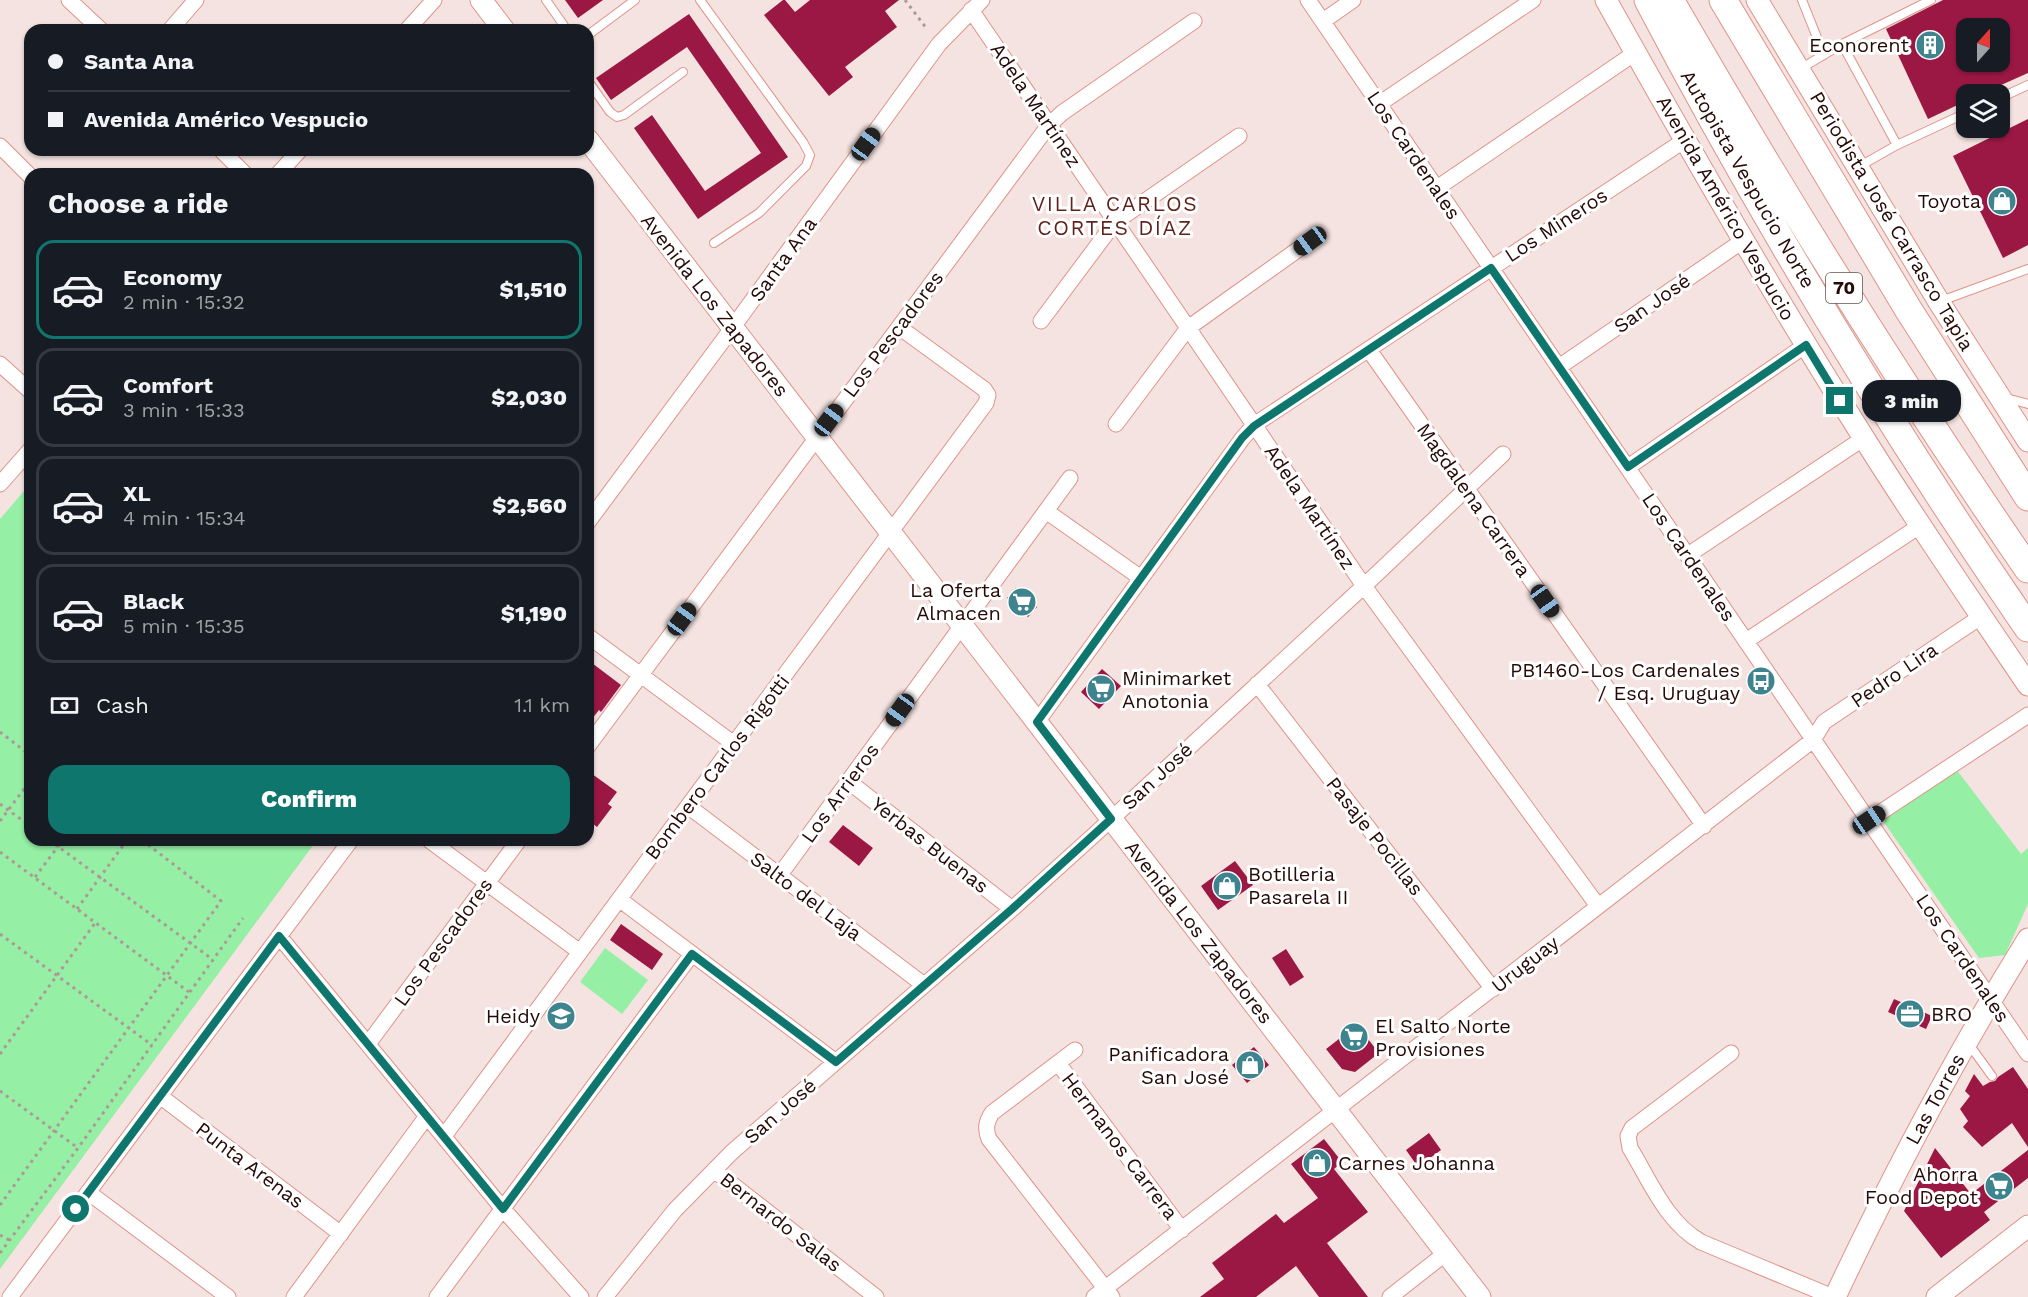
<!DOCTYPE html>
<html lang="en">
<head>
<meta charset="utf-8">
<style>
  :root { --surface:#171b24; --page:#242831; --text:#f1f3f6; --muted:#9ea1a6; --line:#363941; --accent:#0f766e }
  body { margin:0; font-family:"Work Sans",sans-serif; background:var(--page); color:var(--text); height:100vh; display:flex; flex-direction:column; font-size:22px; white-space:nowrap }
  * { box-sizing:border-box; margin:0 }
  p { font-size:20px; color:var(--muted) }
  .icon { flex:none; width:33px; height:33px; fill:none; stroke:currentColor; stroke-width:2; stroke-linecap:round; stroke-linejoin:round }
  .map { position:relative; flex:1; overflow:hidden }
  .sheet { position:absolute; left:24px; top:168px; width:570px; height:678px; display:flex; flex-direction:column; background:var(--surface); border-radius:18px; box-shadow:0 2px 4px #0004 }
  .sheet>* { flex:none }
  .banner { position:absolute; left:24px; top:24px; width:570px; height:132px; border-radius:18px; box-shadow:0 2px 4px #0004; display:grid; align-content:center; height:132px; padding:0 24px; background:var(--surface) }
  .needle { width:39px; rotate:21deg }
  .controls { position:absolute; left:1956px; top:18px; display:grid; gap:12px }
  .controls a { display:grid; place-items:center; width:54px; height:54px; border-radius:12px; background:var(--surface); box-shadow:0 2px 4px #0004; font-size:30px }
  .end { position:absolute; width:27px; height:27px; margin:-14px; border:8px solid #0f766e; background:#fff; box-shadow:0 0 0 3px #fff }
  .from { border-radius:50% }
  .bubble { position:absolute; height:42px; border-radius:18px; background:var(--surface); box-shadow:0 2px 4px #0004; font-size:20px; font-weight:800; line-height:42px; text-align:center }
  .car { position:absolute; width:18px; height:36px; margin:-18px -9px; border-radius:8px; box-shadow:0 0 4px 2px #0007; background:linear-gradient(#222 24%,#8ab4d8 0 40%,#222 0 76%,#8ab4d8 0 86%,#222 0) }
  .banner b { display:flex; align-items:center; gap:21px; height:57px; font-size:22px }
  .banner b+b { border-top:2px solid var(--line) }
  .banner i { width:15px; height:15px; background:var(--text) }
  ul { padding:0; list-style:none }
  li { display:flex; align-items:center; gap:18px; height:99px; margin:0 12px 9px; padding:0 12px; border:3px solid var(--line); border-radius:18px }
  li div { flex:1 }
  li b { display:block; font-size:22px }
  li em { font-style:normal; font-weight:800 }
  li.active { border-color:var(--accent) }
  li>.icon { width:54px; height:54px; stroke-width:1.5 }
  h2 { padding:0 24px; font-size:27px; line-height:72px }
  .pay { display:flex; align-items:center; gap:15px; height:66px; padding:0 24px; font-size:22px }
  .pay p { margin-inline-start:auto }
  .cta { display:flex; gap:12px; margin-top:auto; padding:12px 24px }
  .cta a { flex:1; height:69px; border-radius:18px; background:var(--accent); color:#fff; font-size:24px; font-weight:800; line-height:69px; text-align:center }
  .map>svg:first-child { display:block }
  .green { fill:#95efa5 }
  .building { fill:#9c1844; fill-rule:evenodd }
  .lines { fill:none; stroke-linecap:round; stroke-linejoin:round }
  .service-casing { stroke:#df9388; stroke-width:10 }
  .minor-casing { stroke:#df9388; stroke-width:17 }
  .secondary-casing { stroke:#df9388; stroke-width:23 }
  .motorway-casing { stroke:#df9388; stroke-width:29 }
  .path { stroke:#ae9996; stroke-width:3; stroke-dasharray:3 4.5; stroke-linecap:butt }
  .service { stroke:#fff; stroke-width:8 }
  .minor { stroke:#fff; stroke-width:15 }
  .secondary { stroke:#fff; stroke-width:21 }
  .motorway { stroke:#fff; stroke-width:27 }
  .route { stroke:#0f766e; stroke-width:8 }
  .labels { text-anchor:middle; stroke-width:6; stroke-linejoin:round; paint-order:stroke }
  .shield { fill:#fff; stroke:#665451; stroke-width:1.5 }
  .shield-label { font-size:18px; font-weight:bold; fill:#250a07 }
  .poi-label { font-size:20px; fill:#250a07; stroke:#fff; text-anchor:end }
  .street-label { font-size:20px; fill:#250a07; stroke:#fff }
  .neighbourhood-label { font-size:21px; letter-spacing:1.5px; fill:#62221c; stroke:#fff }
</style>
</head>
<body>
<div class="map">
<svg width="2028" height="1297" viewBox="0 0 2028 1297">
  <rect width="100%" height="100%" fill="#f4e3e0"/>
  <path class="green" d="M30 484V840H317L0 1269V519Z
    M1956 769 2021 854 2028 848V904L2005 955 1979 958 1883 821Z
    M605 948 648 980 622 1014 580 982Z"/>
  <path class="building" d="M565 0H603L578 18Z
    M783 0H785L795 12 810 0H899L885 11 897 27 845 67 853 77 829 96 764 15Z
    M1943 0H2028V73L1981 94H1966V101L1928 119 1886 29ZM1966 28H2000V62H1966Z
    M689 14 788 157 698 219 634 128 652 115 705 191 761 153 687 47 611 100 596 78Z
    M2028 119V245L2003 258 1953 156Z
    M1016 588 1037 607 1028 617 1007 598Z
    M588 660 621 685 601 712 599 710 588 724Z
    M1102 669 1121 686 1099 709 1081 692Z
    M588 771 617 792 608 804 612 807 597 827 588 820Z
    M843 825 873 848 859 866 829 842Z
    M1235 861 1253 885 1218 910 1201 886Z
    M621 924 663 954 652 970 610 940Z
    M1286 949 1304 977 1290 986 1272 958Z
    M1894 999 1932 1016 1926 1029 1888 1012Z
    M1357 1025 1379 1053 1355 1072 1342 1069 1326 1049Z
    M1254 1047 1269 1065 1247 1083 1232 1065Z
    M2013 1067 2028 1089V1147L2012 1123 1982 1147 1963 1127 1968 1121 1960 1109 1970 1096 1965 1091 1974 1074 1983 1086 1990 1082 1995 1081 1998 1077Z
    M1429 1133 1441 1150 1418 1167 1406 1150Z
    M1324 1139 1342 1162 1334 1169 1368 1212 1327 1243 1368 1297H1319L1296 1266 1256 1297H1200L1224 1279 1212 1263 1276 1214 1284 1223 1318 1198 1291 1164Z
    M1935 1148 1971 1194 2028 1150V1178L1984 1212 1990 1220 1941 1258 1904 1211Z"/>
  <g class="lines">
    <g class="service-casing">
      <path id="service" d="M546 0 567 30
        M700 0 803 142 810 155 806 166 759 213 714 243
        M1802 0 1824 55
        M588 35 635 0
        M1842 44 1931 0
        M1800 69 1842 44 1897 145 1860 166
        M588 81 610 112 617 117 624 115 683 72
        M2000 98 2028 85
        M1897 145 1966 113
        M1941 301 2028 269
        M2006 398 2028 404
        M1968 1043 1992 1076"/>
    </g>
    <g class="minor-casing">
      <path id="minor" d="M69 0 101 30
        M1308 0 2028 1054
        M971 10 1364 586 1598 906
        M1323 21 1353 0
        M170 30 196 0
        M407 30 434 0
        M1379 104 1533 0
        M0 146 30 176
        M221 150 245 174
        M278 174 300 150
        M1437 188 1635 53
        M1041 321 1115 222 1239 136
        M1369 350 1704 826
        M0 364 30 391
        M1559 367 1744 240
        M1116 424 1188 328 1310 241
        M1628 467 1806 345
        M0 484 30 450
        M1046 511 1141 578
        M588 522 733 327 939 44 982 0
        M1688 555 1864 438
        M588 636 734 744
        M1746 641 1921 525
        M1257 684 1493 989
        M1037 722 1242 439 1254 425 1685 140
        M588 746 1049 125 1062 113 1194 21
        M848 781 1012 909
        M688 806 924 985
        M1869 820 2028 715
        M429 840 580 952
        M779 876 1070 478
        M619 899 836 1062
        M279 936 503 1209 581 1297
        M368 1044 519 840
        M1075 1050 992 1113C986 1122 985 1129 989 1139L1112 1297
        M1731 1053 1632 1128 1628 1136 1630 1148C1650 1181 1666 1222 1701 1242L1833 1297
        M1058 1063 1182 1230
        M160 1096 341 1234
        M444 1136 986 403 988 395 984 389 899 327
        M714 1170 876 1297
        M88 1192 228 1297
        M10 1297 351 840
        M294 1297 427 1116
        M437 1297 692 954
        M605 1297 675 1210 732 1152 1012 909 1094 835 1364 586 1503 454
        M1094 1297 1813 740 1824 722 1982 616
        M1390 1297 1446 1253"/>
    </g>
    <g class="secondary-casing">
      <path id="secondary" d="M481 0 504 30
        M1606 0C1688 147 1772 293 1862 435 1915 520 1972 602 2028 685
        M1757 0 1939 302 2028 441
        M588 140 1480 1297
        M1835 1297C1893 1174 1956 1055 2028 939
        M1937 1297 2028 1226"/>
    </g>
    <g class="motorway-casing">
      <path id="motorway" d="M1648 0C1762 217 1889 426 2028 628
        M1670 0C1782 194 1901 385 2028 569
        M1723 0 1908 309 2028 497"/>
    </g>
    <path class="path" d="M905 0 927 29
      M0 732 30 755
      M0 804 30 826
      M0 821 30 781
      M49 840 212 959
      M0 852 189 992
      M35 877 63 840
      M77 909 127 840
      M0 934 152 1045
      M0 1054 95 923
      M0 1091 78 1148
      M0 1205 221 901 142 840
      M0 1235 9 1240
      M0 1253 78 1148 243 918"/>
    <use href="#service" class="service"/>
    <use href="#minor" class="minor"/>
    <use href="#secondary" class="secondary"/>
    <use href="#motorway" class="motorway"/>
  </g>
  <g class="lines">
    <path class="route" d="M76 1209 279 936 503 1209 692 954 836 1062 1012 909 1111 819 1037 722 1242 438 1254 426 1491 268 1628 467 1806 345 1840 401"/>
  </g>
  <defs>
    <g id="building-disc" transform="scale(1.5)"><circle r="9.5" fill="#3e848f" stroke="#fff"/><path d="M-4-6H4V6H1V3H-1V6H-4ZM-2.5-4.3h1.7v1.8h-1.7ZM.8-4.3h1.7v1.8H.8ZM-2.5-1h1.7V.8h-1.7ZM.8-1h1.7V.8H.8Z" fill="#fff"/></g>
    <g id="shop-disc" transform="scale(1.5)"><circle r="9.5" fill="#3e848f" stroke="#fff"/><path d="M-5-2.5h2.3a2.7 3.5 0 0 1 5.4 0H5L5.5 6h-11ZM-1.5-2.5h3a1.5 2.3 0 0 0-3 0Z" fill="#fff"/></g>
    <g id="supermarket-disc" transform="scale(1.5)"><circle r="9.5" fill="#3e848f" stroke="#fff"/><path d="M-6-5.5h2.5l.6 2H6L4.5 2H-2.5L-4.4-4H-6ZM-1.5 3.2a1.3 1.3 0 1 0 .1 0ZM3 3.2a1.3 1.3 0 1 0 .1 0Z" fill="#fff"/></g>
    <g id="bus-disc" transform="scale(1.5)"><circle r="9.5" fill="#3e848f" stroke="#fff"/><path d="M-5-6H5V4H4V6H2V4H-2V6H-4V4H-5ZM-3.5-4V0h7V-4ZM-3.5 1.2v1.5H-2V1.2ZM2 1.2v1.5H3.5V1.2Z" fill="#fff"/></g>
    <g id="office-disc" transform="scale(1.5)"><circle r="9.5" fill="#3e848f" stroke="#fff"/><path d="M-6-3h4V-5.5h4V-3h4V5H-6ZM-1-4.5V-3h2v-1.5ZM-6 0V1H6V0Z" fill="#fff"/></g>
    <g id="school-disc" transform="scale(1.5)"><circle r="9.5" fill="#3e848f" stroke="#fff"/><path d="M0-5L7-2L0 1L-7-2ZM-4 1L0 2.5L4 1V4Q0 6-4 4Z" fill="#fff"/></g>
  </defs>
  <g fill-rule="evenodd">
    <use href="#building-disc" x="1930" y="45"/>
    <use href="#shop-disc" x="2002" y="201"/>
    <use href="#supermarket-disc" x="1022" y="602"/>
    <use href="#bus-disc" x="1761" y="681"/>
    <use href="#supermarket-disc" x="1101" y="689"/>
    <use href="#shop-disc" x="1227" y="886"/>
    <use href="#office-disc" x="1910" y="1014"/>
    <use href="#school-disc" x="561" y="1016"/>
    <use href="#supermarket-disc" x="1354" y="1037"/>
    <use href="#shop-disc" x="1250" y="1065"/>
    <use href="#shop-disc" x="1317" y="1163"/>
    <use href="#supermarket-disc" x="1999" y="1186"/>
  </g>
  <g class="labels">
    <rect class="shield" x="1826" y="273" width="36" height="30" rx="4.5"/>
    <g class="shield-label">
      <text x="1844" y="294">70</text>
    </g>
    <g class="poi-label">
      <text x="1909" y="52">Econorent</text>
      <text x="1981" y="208">Toyota</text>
      <text x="1001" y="597">La Oferta<tspan x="1001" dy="23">Almacen</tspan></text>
      <text x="1740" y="677">PB1460-Los Cardenales<tspan x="1740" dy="23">/ Esq. Uruguay</tspan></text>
      <text x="1122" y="685" text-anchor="start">Minimarket<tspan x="1122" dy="23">Anotonia</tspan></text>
      <text x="1248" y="881" text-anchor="start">Botilleria<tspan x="1248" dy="23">Pasarela II</tspan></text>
      <text x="1931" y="1021" text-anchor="start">BRO</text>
      <text x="540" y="1023">Heidy</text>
      <text x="1375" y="1033" text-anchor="start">El Salto Norte<tspan x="1375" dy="23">Provisiones</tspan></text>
      <text x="1229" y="1061">Panificadora<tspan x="1229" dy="23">San José</tspan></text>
      <text x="1338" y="1170" text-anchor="start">Carnes Johanna</text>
      <text x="1978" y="1181">Ahorra<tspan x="1978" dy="23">Food Depot</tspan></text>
    </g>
    <g class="street-label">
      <text transform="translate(1036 105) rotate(56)" y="7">Adela Martínez</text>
      <text transform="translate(1414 155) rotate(56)" y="7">Los Cardenales</text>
      <text transform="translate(1748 179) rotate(60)" y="7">Autopista Vespucio Norte</text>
      <text transform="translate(1726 208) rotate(60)" y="7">Avenida Américo Vespucio</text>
      <text transform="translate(1892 221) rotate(59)" y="7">Periodista José Carrasco Tapia</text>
      <text transform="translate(1556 225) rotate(-33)" y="7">Los Mineros</text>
      <text transform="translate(783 259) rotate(-54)" y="7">Santa Ana</text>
      <text transform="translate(1652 303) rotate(-35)" y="7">San José</text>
      <text transform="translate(715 305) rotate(52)" y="7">Avenida Los Zapadores</text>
      <text transform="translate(893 334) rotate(-53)" y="7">Los Pescadores</text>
      <text transform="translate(1474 500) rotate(55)" y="7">Magdalena Carrera</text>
      <text transform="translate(1310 507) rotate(56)" y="7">Adela Martínez</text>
      <text transform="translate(1689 557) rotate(56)" y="7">Los Cardenales</text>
      <text transform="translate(1894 675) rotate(-34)" y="7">Pedro Lira</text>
      <text transform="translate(717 767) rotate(-53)" y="7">Bombero Carlos Rigotti</text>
      <text transform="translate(1157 776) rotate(-43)" y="7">San José</text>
      <text transform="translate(840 793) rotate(-54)" y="7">Los Arrieros</text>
      <text transform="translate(1375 836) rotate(52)" y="7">Pasaje Pocillas</text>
      <text transform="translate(930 845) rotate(38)" y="7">Yerbas Buenas</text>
      <text transform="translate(806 896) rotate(37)" y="7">Salto del Laja</text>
      <text transform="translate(1199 932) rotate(52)" y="7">Avenida Los Zapadores</text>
      <text transform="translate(443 942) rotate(-54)" y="7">Los Pescadores</text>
      <text transform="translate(1963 958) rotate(56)" y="7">Los Cardenales</text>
      <text transform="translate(1525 964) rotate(-38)" y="7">Uruguay</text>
      <text transform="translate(1935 1099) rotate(-61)" y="7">Las Torres</text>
      <text transform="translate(780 1111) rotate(-41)" y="7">San José</text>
      <text transform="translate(1120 1146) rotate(53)" y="7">Hermanos Carrera</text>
      <text transform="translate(250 1165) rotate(37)" y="7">Punta Arenas</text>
      <text transform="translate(781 1222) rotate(38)" y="7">Bernardo Salas</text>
    </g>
    <g class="neighbourhood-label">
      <text x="1115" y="211">VILLA CARLOS<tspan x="1115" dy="24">CORTÉS DÍAZ</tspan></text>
    </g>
  </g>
</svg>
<div class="controls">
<a><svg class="needle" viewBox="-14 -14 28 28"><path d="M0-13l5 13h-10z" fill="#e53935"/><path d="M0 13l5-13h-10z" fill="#9ea1a6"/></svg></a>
<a><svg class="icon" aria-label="layers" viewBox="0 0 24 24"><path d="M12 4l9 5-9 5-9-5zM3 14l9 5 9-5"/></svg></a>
</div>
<i class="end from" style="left:76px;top:1209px"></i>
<i class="end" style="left:1840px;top:401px"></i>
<div class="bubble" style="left:1862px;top:380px;width:99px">3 min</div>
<i class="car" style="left:866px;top:144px;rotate:36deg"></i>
<i class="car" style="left:1310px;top:241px;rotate:234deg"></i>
<i class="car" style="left:829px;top:420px;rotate:37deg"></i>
<i class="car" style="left:1545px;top:601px;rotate:145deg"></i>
<i class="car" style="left:682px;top:619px;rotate:36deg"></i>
<i class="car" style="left:900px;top:710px;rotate:216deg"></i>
<i class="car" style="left:1869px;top:820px;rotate:56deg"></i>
<div class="banner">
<b><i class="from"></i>Santa Ana</b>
<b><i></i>Avenida Américo Vespucio</b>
</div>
<section class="sheet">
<h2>Choose a ride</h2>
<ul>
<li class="active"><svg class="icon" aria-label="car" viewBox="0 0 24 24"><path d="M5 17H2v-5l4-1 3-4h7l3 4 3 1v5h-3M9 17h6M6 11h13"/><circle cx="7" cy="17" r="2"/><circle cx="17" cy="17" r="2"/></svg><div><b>Economy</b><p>2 min · 15:32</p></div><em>$1,510</em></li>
<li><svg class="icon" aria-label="car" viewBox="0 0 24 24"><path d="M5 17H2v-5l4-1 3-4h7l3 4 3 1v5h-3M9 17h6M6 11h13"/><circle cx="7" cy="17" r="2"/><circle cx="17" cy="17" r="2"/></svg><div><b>Comfort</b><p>3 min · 15:33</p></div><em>$2,030</em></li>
<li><svg class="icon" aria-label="car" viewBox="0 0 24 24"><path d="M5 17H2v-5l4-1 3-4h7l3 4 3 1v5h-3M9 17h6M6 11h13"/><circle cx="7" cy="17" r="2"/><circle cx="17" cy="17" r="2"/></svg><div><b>XL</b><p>4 min · 15:34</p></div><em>$2,560</em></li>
<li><svg class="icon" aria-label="car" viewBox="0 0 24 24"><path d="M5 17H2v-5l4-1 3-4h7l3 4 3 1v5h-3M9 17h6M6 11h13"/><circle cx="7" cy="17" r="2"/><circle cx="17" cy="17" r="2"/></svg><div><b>Black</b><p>5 min · 15:35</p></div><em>$1,190</em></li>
</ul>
<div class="pay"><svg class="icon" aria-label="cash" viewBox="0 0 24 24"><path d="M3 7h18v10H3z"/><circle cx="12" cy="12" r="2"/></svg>Cash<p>1.1 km</p></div>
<div class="cta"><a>Confirm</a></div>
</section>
</div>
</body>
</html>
